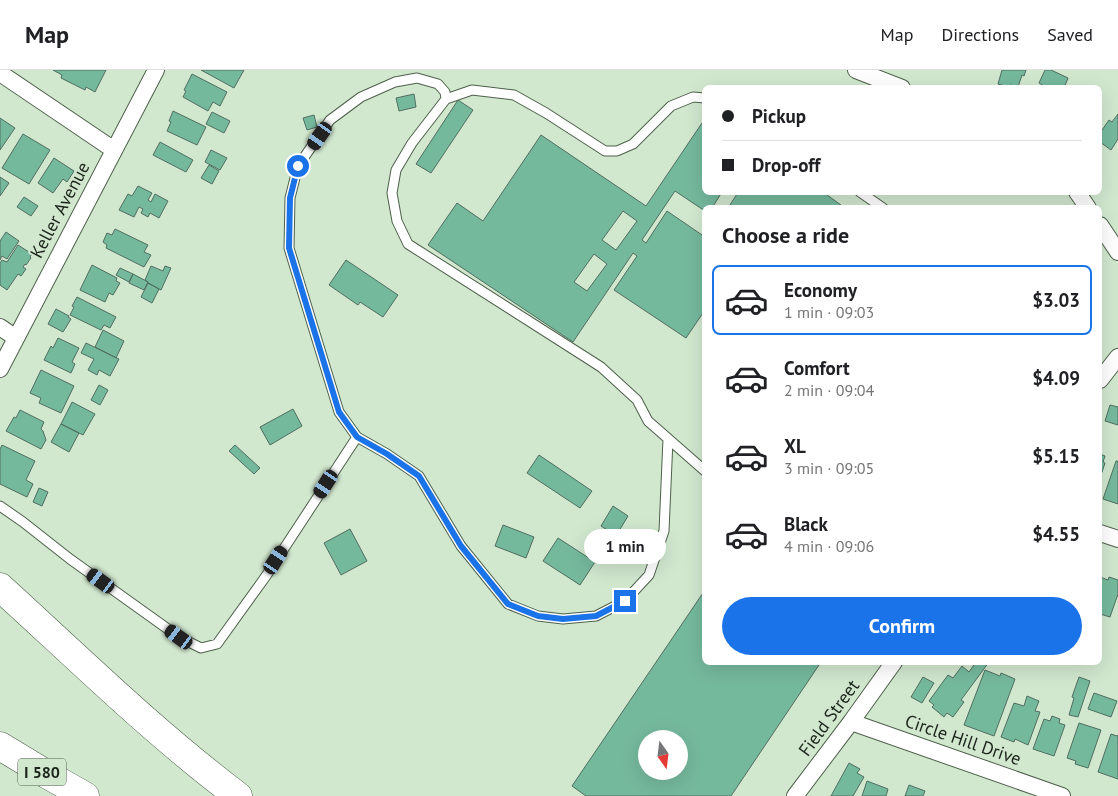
<!DOCTYPE html>
<html lang="en">
<head>
<meta charset="utf-8">
<style>
  :root { --surface:#fff; --page:#f6f6f6; --text:#202124; --muted:#757577; --line:#e0e0e0; --accent:#1a73e8 }
  body { margin:0; font-family:"PT Sans",sans-serif; background:var(--page); color:var(--text); height:100vh; display:flex; flex-direction:column; font-size:19px; white-space:nowrap }
  * { box-sizing:border-box; margin:0 }
  p { font-size:16px; color:var(--muted) }
  .icon { flex:none; width:28px; height:28px; fill:none; stroke:currentColor; stroke-width:2; stroke-linecap:round; stroke-linejoin:round }
  .map { position:relative; flex:1; overflow:hidden }
  .panel { position:absolute; left:702px; top:135px; width:400px; height:460px; display:flex; flex-direction:column; background:var(--surface); border-radius:8px; box-shadow:0 5px 20px #0002 }
  .panel>* { flex:none }
  .top-card { position:absolute; left:702px; top:15px; width:400px; height:110px; border-radius:8px; box-shadow:0 5px 20px #0002; display:grid; align-content:center; height:110px; padding:0 20px; background:var(--surface) }
  .needle { width:32px; rotate:166deg }
  .buttons { position:absolute; left:638px; top:660px; display:grid; gap:10px }
  .buttons a { display:grid; place-items:center; width:50px; height:50px; border-radius:50%; background:var(--surface); box-shadow:0 5px 20px #0002; font-size:25px }
  .end { position:absolute; width:22px; height:22px; margin:-11px; border:6px solid #1a73e8; background:#fff; box-shadow:0 0 0 2px #fff }
  .from { border-radius:50% }
  .bubble { position:absolute; height:35px; border-radius:18px; background:var(--surface); box-shadow:0 5px 20px #0002; font-size:16px; font-weight:700; line-height:35px; text-align:center }
  .car { position:absolute; width:15px; height:30px; margin:-15px -8px; border-radius:6px; box-shadow:0 0 4px 1px #0007; background:linear-gradient(#222 24%,#8ab4d8 0 40%,#222 0 76%,#8ab4d8 0 86%,#222 0) }
  .top-card b { display:flex; align-items:center; gap:18px; height:48px; font-size:19px }
  .top-card b+b { border-top:1px solid var(--line) }
  .top-card i { width:12px; height:12px; background:var(--text) }
  ul { padding:0; list-style:none }
  li { display:flex; align-items:center; gap:15px; height:70px; margin:0 10px 8px; padding:0 10px; border:2px solid transparent; border-radius:8px }
  li div { flex:1 }
  li b { display:block; font-size:19px }
  li em { font-style:normal; font-weight:700 }
  li.on { border-color:var(--accent) }
  li>.icon { width:45px; height:45px; stroke-width:1.5 }
  h2 { padding:0 20px; font-size:22px; line-height:60px }
  .button { display:flex; gap:10px; margin-top:auto; padding:10px 20px }
  .button a { flex:1; height:58px; border-radius:30px; background:var(--accent); color:#fff; font-size:20px; font-weight:700; line-height:58px; text-align:center }
  header { display:flex; align-items:center; gap:30px; box-sizing:border-box; height:70px; padding:0 25px; background:var(--surface); border-bottom:1px solid var(--line) }
  header strong { font-size:24px }
  nav { display:flex; gap:28px; margin-inline-start:auto; font-size:18px }
  .map>svg:first-child { display:block }
  .building { fill:#75b99d; stroke:#506e61; fill-rule:evenodd }
  .lines { fill:none; stroke-linecap:round; stroke-linejoin:round }
  .service-casing { stroke:#4e614b; stroke-width:11 }
  .minor-casing { stroke:#4e614b; stroke-width:18 }
  .motorway-casing { stroke:#4e614b; stroke-width:29 }
  .service { stroke:#fff; stroke-width:9 }
  .minor { stroke:#fff; stroke-width:16 }
  .motorway { stroke:#fff; stroke-width:28 }
  .route { stroke:#1a73e8; stroke-width:6 }
  .labels { text-anchor:middle; stroke-width:4; stroke-linejoin:round; paint-order:stroke }
  .shield { fill:#d1e7ce; stroke:#525e51; stroke-width:1 }
  .shield-label { font-size:16px; font-weight:bold; fill:#1c241b }
  .street-label { font-size:18px; fill:#1c241b; stroke:#d1e7ce }
</style>
</head>
<body>
<header>
<strong>Map</strong>
<nav><a>Map</a><a>Directions</a><a>Saved</a></nav>
</header>
<div class="map">
<svg width="1118" height="726" viewBox="0 0 1118 726">
  <rect width="100%" height="100%" fill="#d1e7ce"/>
  <path class="building" d="M53 0H106L95 22 86 17 85 20 61 8 62 5Z
    M201 0H244L234 18Z
    M1002 0H1026L1024 6 1022 5 1018 17 1010 15 1009 17 998 14Z
    M1045 0H1051L1068 8 1064 18H1047L1039 13Z
    M192 4 227 22 220 36 213 32 208 41 183 27 186 21 184 20Z
    M414 24 416 37 399 41 396 28Z
    M458 30 473 40 431 103 416 94Z
    M173 41 206 57 197 75 167 61 171 52 169 51Z
    M212 42 230 51 224 63 206 54Z
    M1118 44V69L1111 80 1100 72V63L1109 50 1112 52Z
    M314 45 317 57 307 60 303 48Z
    M0 48 15 58 0 80Z
    M702 53 705 55V122H722L712 138H705V141L675 121 642 170 646 173 667 141 705 167V240L686 268 614 220 637 186 633 183 573 272 428 175 457 133 483 151 541 65 646 136ZM623 141 637 151 616 180 602 170ZM594 184 607 194 587 221 574 212Z
    M23 64 50 80 29 114 2 98Z
    M160 72 193 90 186 102 153 85Z
    M211 80 227 88 220 100 205 92Z
    M54 88 74 101 67 112 63 109 53 123 38 113Z
    M209 95 219 101 212 114 201 108Z
    M0 107 9 113 0 126Z
    M138 116 152 123 148 130 151 132 155 124 168 131 159 148 150 143 148 147 141 143 143 139 139 137 134 147 119 140 128 124 132 126Z
    M735 122H823L845 138H728L737 124Z
    M24 127 38 136 31 146 17 137Z
    M115 159 148 175 144 182 151 185 144 197 106 178 107 175 103 172 107 163 112 165Z
    M6 162 19 171 7 189 2 186 0 190V171Z
    M18 175 32 184 30 187 31 188 26 195 25 194 23 197 26 199 21 206 18 204 7 220 0 215V193L2 190 7 192Z
    M346 190 398 225 383 247 360 232 358 235 329 215Z
    M92 195 117 208 116 211 120 213 113 225 109 223 105 232 80 220Z
    M151 196 163 201 165 196 171 198 161 220 148 213V212L145 210Z
    M120 198 133 204 129 212 116 205Z
    M133 204 148 212 144 220 129 213Z
    M148 213 159 219 152 233 141 227Z
    M77 227 116 247 110 258 104 255 101 260 70 245 74 237 72 236Z
    M56 239 69 246 68 247 71 249 63 262 48 254Z
    M103 260 124 271 116 288 95 277Z
    M58 268 79 278 72 292 75 294 71 303 44 290 51 276 53 278Z
    M86 273 119 289 110 306 99 300 97 305 88 300 94 289 81 283Z
    M41 300 74 316 61 343 39 333 41 328 30 323Z
    M99 315 108 320 100 335 91 330Z
    M72 332 95 344 83 365 61 354Z
    M1110 335 1118 337V355L1105 351Z
    M293 339 302 356 270 375 260 357Z
    M20 340 44 352 41 359 43 361 46 370 41 379 6 361 14 347 16 348Z
    M61 354 79 363 69 382 51 372Z
    M2 375 35 391 26 410 33 414 27 427 0 414V379Z
    M235 375 260 398 254 404 229 381Z
    M1100 384 1105 386 1103 392 1105 393 1100 408Z
    M539 385 592 421 580 438 527 403Z
    M1116 391H1118V434L1103 429Z
    M39 418 48 422 42 436 33 432Z
    M613 436 628 446 616 466 601 456Z
    M503 455 534 467 526 488 495 476Z
    M350 459 367 491 341 505 324 473Z
    M558 468 595 492 580 515 543 491Z
    M1100 507 1108 510 1109 507 1118 510V524L1110 547 1100 544Z
    M705 520V592H821L731 726H586L572 716ZM646 669H679V701H646Z
    M976 592H989L961 630 964 632 953 647 947 643 944 647 932 637 934 635 929 631 948 605 953 608 962 596 969 602Z
    M985 600 1000 606 1001 603 1015 609 994 666 964 655Z
    M923 607 934 613 922 633 911 627Z
    M1079 607 1090 611 1078 647 1069 645 1074 628 1072 627Z
    M1094 623 1117 631 1111 647 1088 639Z
    M1027 626 1039 631 1035 641 1040 642 1028 675 1015 669 1014 672 1001 667 1014 633 1024 636Z
    M1052 646 1060 649 1059 653 1065 655 1054 686 1033 679 1044 649 1050 651Z
    M1079 653 1101 660 1088 698 1075 694 1076 691 1067 688Z
    M1111 664 1117 666 1118 665V709L1098 702Z
    M849 693 860 699 857 703 864 707 853 726H831Z
    M867 711 888 719 886 726H862Z
    M909 715 925 721 923 726H905Z"/>
  <g class="lines">
    <g class="service-casing">
      <path id="service" d="M705 28 693 27 671 36 633 74 617 81H605L546 43 514 25 472 20 446 29 412 73 396 100 392 123 397 151 408 174 601 297 637 330 648 351 705 401
        M446 29 445 22 438 14 417 8 395 12 361 27 330 50 298 96 290 128 289 178 339 342 357 367 387 384 419 406 461 476 508 534 538 546 563 549 596 546 625 531 649 505 664 461 668 369
        M860 122 883 138
        M0 436 23 452 70 489 179 567 201 578 217 574 266 506 357 367"/>
    </g>
    <g class="minor-casing">
      <path id="minor" d="M856 0 902 18
        M0 3 114 80
        M1077 122 1088 138
        M1100 155 1118 182
        M0 257 16 268
        M0 299 156 0
        M1100 310 1118 287
        M1100 463 1118 469
        M851 652 1062 726
        M795 726 851 652 894 592"/>
    </g>
    <g class="motorway-casing">
      <path id="motorway" d="M0 517C78 588 153 662 238 726
        M0 676 48 705 85 726"/>
    </g>
    <use href="#service" class="service"/>
    <use href="#minor" class="minor"/>
    <use href="#motorway" class="motorway"/>
  </g>
  <g class="lines">
    <path class="route" d="M298 96 290 128 289 178 339 342 357 367 387 384 419 406 461 476 508 534 538 546 563 549 596 546 625 531"/>
  </g>
  <g class="labels">
    <rect class="shield" x="18" y="688.5" width="48" height="27" rx="4"/>
    <g class="shield-label">
      <text x="42" y="708">I 580</text>
    </g>
    <g class="street-label">
      <text transform="translate(60 140) rotate(-62)" y="6">Keller Avenue</text>
      <text transform="translate(829 648) rotate(-54)" y="6">Field Street</text>
      <text transform="translate(963 670) rotate(19)" y="6">Circle Hill Drive</text>
    </g>
  </g>
</svg>
<div class="buttons">
<a><svg class="needle" viewBox="-14 -14 28 28"><path d="M0-13l5 13h-10z" fill="#e53935"/><path d="M0 13l5-13h-10z" fill="#757577"/></svg></a>
</div>
<i class="end from" style="left:298px;top:96px"></i>
<i class="end" style="left:625px;top:531px"></i>
<div class="bubble" style="left:584px;top:459px;width:82px">1 min</div>
<i class="car" style="left:320px;top:66px;rotate:215deg"></i>
<i class="car" style="left:326px;top:414px;rotate:213deg"></i>
<i class="car" style="left:276px;top:490px;rotate:33deg"></i>
<i class="car" style="left:101px;top:511px;rotate:306deg"></i>
<i class="car" style="left:179px;top:567px;rotate:306deg"></i>
<div class="top-card">
<b><i class="from"></i>Pickup</b>
<b><i></i>Drop-off</b>
</div>
<section class="panel">
<h2>Choose a ride</h2>
<ul>
<li class="on"><svg class="icon" aria-label="car" viewBox="0 0 24 24"><path d="M5 17H2v-5l4-1 3-4h7l3 4 3 1v5h-3M9 17h6M6 11h13"/><circle cx="7" cy="17" r="2"/><circle cx="17" cy="17" r="2"/></svg><div><b>Economy</b><p>1 min · 09:03</p></div><em>$3.03</em></li>
<li><svg class="icon" aria-label="car" viewBox="0 0 24 24"><path d="M5 17H2v-5l4-1 3-4h7l3 4 3 1v5h-3M9 17h6M6 11h13"/><circle cx="7" cy="17" r="2"/><circle cx="17" cy="17" r="2"/></svg><div><b>Comfort</b><p>2 min · 09:04</p></div><em>$4.09</em></li>
<li><svg class="icon" aria-label="car" viewBox="0 0 24 24"><path d="M5 17H2v-5l4-1 3-4h7l3 4 3 1v5h-3M9 17h6M6 11h13"/><circle cx="7" cy="17" r="2"/><circle cx="17" cy="17" r="2"/></svg><div><b>XL</b><p>3 min · 09:05</p></div><em>$5.15</em></li>
<li><svg class="icon" aria-label="car" viewBox="0 0 24 24"><path d="M5 17H2v-5l4-1 3-4h7l3 4 3 1v5h-3M9 17h6M6 11h13"/><circle cx="7" cy="17" r="2"/><circle cx="17" cy="17" r="2"/></svg><div><b>Black</b><p>4 min · 09:06</p></div><em>$4.55</em></li>
</ul>
<div class="button"><a>Confirm</a></div>
</section>
</div>
</body>
</html>
